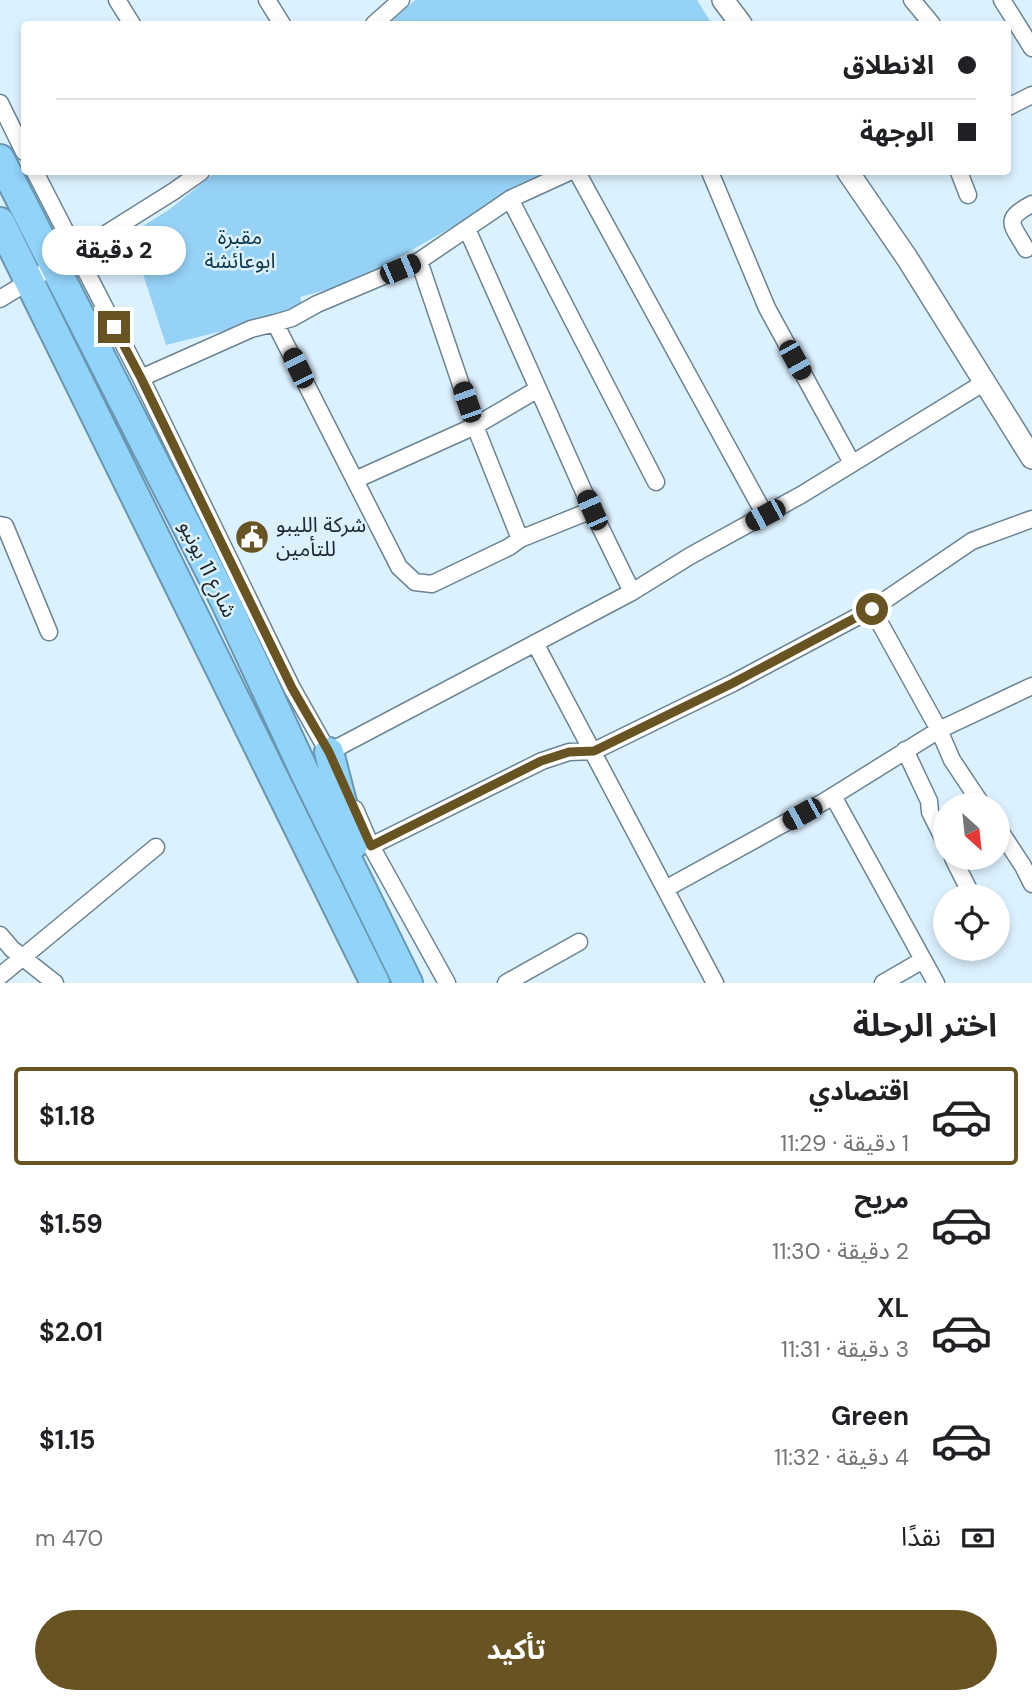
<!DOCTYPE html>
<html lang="ar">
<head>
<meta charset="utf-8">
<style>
  :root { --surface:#fff; --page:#f6f6f6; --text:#202124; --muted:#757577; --line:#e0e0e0; --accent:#685322 }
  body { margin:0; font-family:"DM Sans","Noto Sans Arabic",sans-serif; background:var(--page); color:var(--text); direction:rtl; height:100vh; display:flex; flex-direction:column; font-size:26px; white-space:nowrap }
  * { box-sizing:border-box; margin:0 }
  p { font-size:23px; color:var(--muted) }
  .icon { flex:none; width:38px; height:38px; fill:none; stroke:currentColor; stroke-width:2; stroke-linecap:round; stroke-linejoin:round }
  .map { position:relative; height:983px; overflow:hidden; direction:ltr }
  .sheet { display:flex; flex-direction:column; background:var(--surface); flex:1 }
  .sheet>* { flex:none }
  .hud { position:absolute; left:21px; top:21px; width:990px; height:154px; border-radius:7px; box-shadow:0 4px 10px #0003; direction:rtl; display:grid; align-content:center; height:154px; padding:0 35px; background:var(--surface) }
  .needle { width:46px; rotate:153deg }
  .controls { position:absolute; left:933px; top:793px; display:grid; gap:14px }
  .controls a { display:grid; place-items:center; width:77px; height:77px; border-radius:50%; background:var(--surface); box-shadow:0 4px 10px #0003; font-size:35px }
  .end { position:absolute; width:32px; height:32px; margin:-16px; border:9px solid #685322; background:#fff; box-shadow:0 0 0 4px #fff }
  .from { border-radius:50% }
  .bubble { position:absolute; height:49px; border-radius:24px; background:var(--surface); box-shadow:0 4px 10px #0003; font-size:23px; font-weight:700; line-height:49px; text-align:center; direction:rtl }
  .car { position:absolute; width:21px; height:42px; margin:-21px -10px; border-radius:9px; box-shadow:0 0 5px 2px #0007; background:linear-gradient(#222 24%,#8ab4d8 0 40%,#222 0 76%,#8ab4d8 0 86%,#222 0) }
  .hud b { display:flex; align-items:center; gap:24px; height:66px; font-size:26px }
  .hud b+b { border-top:2px solid var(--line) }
  .hud i { width:18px; height:18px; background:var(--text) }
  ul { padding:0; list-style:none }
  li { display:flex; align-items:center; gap:21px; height:98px; margin:0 14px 10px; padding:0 21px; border:4px solid transparent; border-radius:7px }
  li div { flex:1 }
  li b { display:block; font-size:26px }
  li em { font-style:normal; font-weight:700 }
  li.active { border-color:var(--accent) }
  li>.icon { width:63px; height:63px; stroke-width:1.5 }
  h2 { padding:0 35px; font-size:32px; line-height:84px }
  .pay { display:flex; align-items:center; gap:18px; height:77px; padding:0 35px; font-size:26px }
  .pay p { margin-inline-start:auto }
  .cta { display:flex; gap:14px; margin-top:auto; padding:14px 35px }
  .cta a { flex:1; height:80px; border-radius:42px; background:var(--accent); color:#fff; font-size:28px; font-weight:700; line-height:80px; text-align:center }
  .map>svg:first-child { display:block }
  .green { fill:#95d2f6 }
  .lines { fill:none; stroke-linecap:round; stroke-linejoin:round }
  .street-casing { stroke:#6b8392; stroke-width:19 }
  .secondary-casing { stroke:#6b8392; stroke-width:24 }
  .highway-casing { stroke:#6996b1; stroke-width:32 }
  .street { stroke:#fff; stroke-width:16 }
  .secondary { stroke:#fff; stroke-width:21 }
  .highway { stroke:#92d3f9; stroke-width:28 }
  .route { stroke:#685322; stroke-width:9 }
  .labels { text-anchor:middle; stroke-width:5; stroke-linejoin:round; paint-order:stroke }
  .park-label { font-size:21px; fill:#0b3448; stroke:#dcf1fe }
  .poi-label { font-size:21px; fill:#1c262c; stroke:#dcf1fe; text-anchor:start }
  .street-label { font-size:21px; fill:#1c262c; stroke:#dcf1fe }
</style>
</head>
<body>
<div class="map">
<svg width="1032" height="983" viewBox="0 0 1032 983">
  <rect width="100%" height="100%" fill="#dcf1fe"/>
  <path class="green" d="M415 0H697L712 24H388Z
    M216 172H550L355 282 300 297 304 311 166 345 130 234 170 209Z"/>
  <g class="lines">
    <g class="street-casing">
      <path id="street" d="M117 0 132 24
        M267 0 282 24
        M912 0 932 24
        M1002 0 1032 48
        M374 24 401 0
        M0 103 24 152
        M1008 107 1032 95
        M35 172 141 378 292 688 331 757
        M577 172 765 515
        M710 172 767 308 852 463
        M959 172 968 195
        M510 199 656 482
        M467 229 592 510 632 592
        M1026 249C1012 224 1002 220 1032 204
        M77 252 174 191 201 172
        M0 299 54 266
        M275 323 292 318 317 304 419 261 510 199 569 172
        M141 378 251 329 275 323 399 567 415 582 432 584 509 547 520 539 475 426 419 261
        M355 480 475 426 538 389
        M0 525 5 526 49 632
        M520 539 592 510
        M872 609 939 730 952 760 982 805
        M535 643 715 983
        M905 750 929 801 930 812 945 842
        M329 752 632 592 690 556 801 495 985 382
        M833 796 936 983
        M355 809 371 846 447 983
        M998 828 1023 866 1032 884
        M371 846 542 761 569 752 594 751 733 683 872 609 972 541 1032 519
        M953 858 972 896
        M667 888 825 801 939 730 1032 686
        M0 935 12 949 55 983
        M0 976 156 847
        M506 983 579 942
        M883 983 923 960"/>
    </g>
    <g class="secondary-casing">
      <path id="secondary" d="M723 0 741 24
        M848 172 907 258 1032 458"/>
    </g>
    <g class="highway-casing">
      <path id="highway" d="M0 159 225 601 306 775 408 983
        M0 222 375 983
        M329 752 353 845"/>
    </g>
    <use href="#street" class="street"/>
    <use href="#secondary" class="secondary"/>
    <use href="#highway" class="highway"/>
  </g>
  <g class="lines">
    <path class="route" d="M114 327 141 378 292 688 329 752 371 846 541 761 569 752 594 751 733 683 872 609"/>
  </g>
  <defs>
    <g id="civic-disc" transform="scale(1.75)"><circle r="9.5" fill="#685322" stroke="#dcf1fe"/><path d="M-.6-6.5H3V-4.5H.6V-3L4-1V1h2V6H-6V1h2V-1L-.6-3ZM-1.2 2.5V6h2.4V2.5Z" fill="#fff"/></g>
  </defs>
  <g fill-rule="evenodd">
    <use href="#civic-disc" x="252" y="537"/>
  </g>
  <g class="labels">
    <g class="park-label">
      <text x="240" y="244">مقبرة<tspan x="240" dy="24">ابوعائشة</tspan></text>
    </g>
    <g class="poi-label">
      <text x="276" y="532">شركة الليبو<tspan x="276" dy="24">للتأمين</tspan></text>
    </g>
    <g class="street-label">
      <text transform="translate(208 569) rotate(64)" y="7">شارع 11 يونيو</text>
    </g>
  </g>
</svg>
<div class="controls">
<a><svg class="needle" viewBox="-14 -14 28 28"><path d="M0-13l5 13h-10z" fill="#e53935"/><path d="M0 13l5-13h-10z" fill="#757577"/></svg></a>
<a><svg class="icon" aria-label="locate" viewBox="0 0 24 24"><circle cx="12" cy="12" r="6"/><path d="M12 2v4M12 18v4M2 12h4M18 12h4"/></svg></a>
</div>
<i class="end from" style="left:872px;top:609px"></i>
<i class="end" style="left:114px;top:327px"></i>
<div class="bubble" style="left:42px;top:226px;width:144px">2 دقيقة</div>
<i class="car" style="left:400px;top:269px;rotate:67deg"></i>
<i class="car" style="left:795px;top:360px;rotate:151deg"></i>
<i class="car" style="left:298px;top:368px;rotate:334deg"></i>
<i class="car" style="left:467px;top:402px;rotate:341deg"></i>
<i class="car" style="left:592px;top:510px;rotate:336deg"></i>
<i class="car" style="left:765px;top:515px;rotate:242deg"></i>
<i class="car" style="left:802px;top:814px;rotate:241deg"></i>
<div class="hud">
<b><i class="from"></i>الانطلاق</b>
<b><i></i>الوجهة</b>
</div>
</div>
<section class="sheet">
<h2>اختر الرحلة</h2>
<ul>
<li class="active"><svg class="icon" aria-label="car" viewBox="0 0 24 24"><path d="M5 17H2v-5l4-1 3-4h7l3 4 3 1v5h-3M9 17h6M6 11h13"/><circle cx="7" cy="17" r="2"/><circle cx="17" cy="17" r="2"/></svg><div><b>اقتصادي</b><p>1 دقيقة · 11:29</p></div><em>$1.18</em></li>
<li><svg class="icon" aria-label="car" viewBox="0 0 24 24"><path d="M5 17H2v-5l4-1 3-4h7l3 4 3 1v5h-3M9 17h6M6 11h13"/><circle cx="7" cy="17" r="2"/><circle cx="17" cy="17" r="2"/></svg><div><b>مريح</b><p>2 دقيقة · 11:30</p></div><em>$1.59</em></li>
<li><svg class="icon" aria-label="car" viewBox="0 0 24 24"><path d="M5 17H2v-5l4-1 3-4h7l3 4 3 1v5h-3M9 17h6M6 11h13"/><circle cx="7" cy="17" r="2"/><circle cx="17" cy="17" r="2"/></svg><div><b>XL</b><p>3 دقيقة · 11:31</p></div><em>$2.01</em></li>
<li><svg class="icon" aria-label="car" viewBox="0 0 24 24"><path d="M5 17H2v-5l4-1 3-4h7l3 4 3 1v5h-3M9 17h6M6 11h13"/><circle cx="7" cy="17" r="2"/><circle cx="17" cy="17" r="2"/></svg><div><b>Green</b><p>4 دقيقة · 11:32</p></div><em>$1.15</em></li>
</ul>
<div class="pay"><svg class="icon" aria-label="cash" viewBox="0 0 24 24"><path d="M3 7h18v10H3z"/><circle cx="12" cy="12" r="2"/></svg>نقدًا<p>470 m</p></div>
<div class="cta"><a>تأكيد</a></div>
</section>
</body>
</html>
